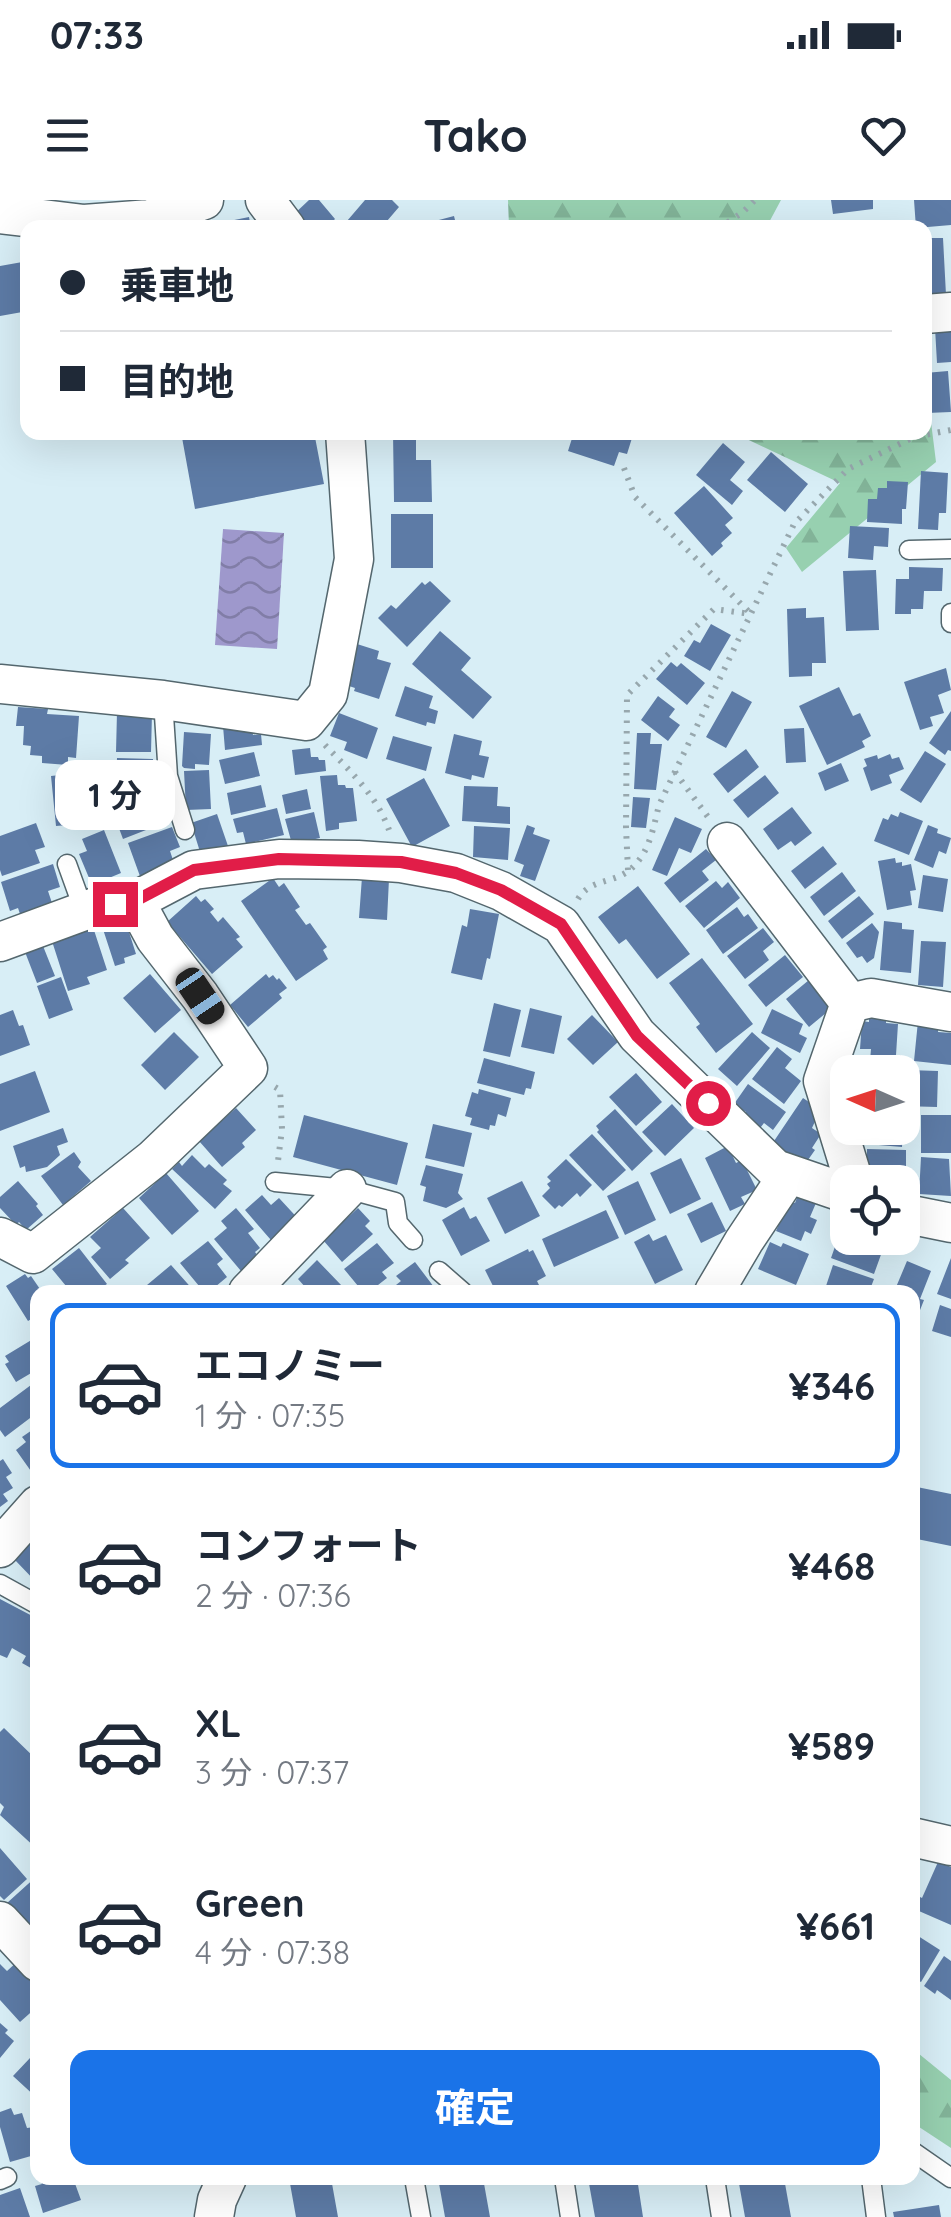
<!DOCTYPE html>
<html lang="ja">
<head>
<meta charset="utf-8">
<style>
  :root { --surface:#fff; --page:#f2f2f3; --text:#1f2937; --muted:#747a83; --line:#e0e1e3; --accent:#1a73e8 }
  body { margin:0; font-family:Quicksand,"Noto Sans JP",sans-serif; background:var(--page); color:var(--text); height:100vh; display:flex; flex-direction:column; font-size:38px; white-space:nowrap }
  * { box-sizing:border-box; margin:0 }
  p { font-size:32px; color:var(--muted) }
  .icon { flex:none; width:55px; height:55px; fill:none; stroke:currentColor; stroke-width:2; stroke-linecap:round; stroke-linejoin:round }
  .map { position:relative; flex:1; overflow:hidden }
  .sheet { position:absolute; left:30px; top:1085px; width:890px; height:900px; display:flex; flex-direction:column; background:var(--surface); border-radius:20px; box-shadow:0 10px 40px #0002 }
  .sheet>* { flex:none }
  .guide { position:absolute; left:20px; top:20px; width:912px; height:220px; border-radius:20px; box-shadow:0 10px 40px #0002; display:grid; align-content:center; height:220px; padding:0 40px; background:var(--surface) }
  .needle { width:65px; rotate:273deg }
  .controls { position:absolute; left:830px; top:855px; display:grid; gap:20px }
  .controls a { display:grid; place-items:center; width:90px; height:90px; border-radius:20px; background:var(--surface); box-shadow:0 10px 40px #0002; font-size:50px }
  .end { position:absolute; width:45px; height:45px; margin:-22px; border:12px solid #e11d48; background:#fff; box-shadow:0 0 0 5px #fff }
  .from { border-radius:50% }
  .bubble { position:absolute; height:70px; border-radius:20px; background:var(--surface); box-shadow:0 10px 40px #0002; font-size:32px; font-weight:700; line-height:70px; text-align:center }
  .car { position:absolute; width:30px; height:60px; margin:-30px -15px; border-radius:12px; box-shadow:0 0 8px 2px #0007; background:linear-gradient(#222 24%,#8ab4d8 0 40%,#222 0 76%,#8ab4d8 0 86%,#222 0) }
  .guide b { display:flex; align-items:center; gap:35px; height:95px; font-size:38px }
  .guide b+b { border-top:2px solid var(--line) }
  .guide i { width:25px; height:25px; background:var(--text) }
  ul { padding:18px 0 0; list-style:none }
  li { display:flex; align-items:center; gap:30px; height:165px; margin:0 20px 15px; padding:0 20px; border:5px solid transparent; border-radius:20px }
  li div { flex:1 }
  li b { display:block; font-size:38px }
  li em { font-style:normal; font-weight:700 }
  li.active { border-color:var(--accent) }
  li>.icon { width:90px; height:90px; stroke-width:1.5 }
  .action { display:flex; gap:20px; margin-top:auto; padding:20px 40px }
  .action a { flex:1; height:115px; border-radius:20px; background:var(--accent); color:#fff; font-size:40px; font-weight:700; line-height:115px; text-align:center }
  .status { display:flex; justify-content:space-between; align-items:center; height:70px; padding:0 50px; background:var(--surface); direction:ltr }
  .status svg { height:28px; fill:currentColor }
  header { display:flex; justify-content:space-between; align-items:center; height:130px; padding:0 40px; background:var(--surface); font-size:45px; font-weight:700 }
  .map>svg:first-child { display:block }
  .forest { fill:url(#forest-firs) }
  .water { fill:url(#water-waves) }
  .building { fill:#5d7ba6 }
  .lines { fill:none; stroke-linecap:round; stroke-linejoin:round }
  .service-casing { stroke:#54676e; stroke-width:21 }
  .minor-casing { stroke:#54676e; stroke-width:41 }
  .path { stroke:#97a7ad; stroke-width:6; stroke-dasharray:2.5 8; stroke-linecap:butt }
  .service { stroke:#fff; stroke-width:18 }
  .minor { stroke:#fff; stroke-width:38 }
  .route { stroke:#e11d48; stroke-width:12 }
</style>
</head>
<body>
<div class="status"><b>07:33</b><svg viewBox="0 0 49 12"><path d="M0 12V9h3v3zM5 12V6h3v6zM10 12V3h3v9zM15 12V0h3v12zM26 1h20v11H26zM47 4h2v5h-2z"/></svg></div>
<header><svg class="icon" aria-label="menu" viewBox="0 0 24 24"><path d="M4 6h16M4 12h16M4 18h16"/></svg>Tako<svg class="icon" aria-label="heart" viewBox="0 0 24 24"><path d="M12 20l-8-8c-3-5 5-10 8-4 3-6 11-1 8 4z"/></svg></header>
<div class="map">
<svg width="951" height="2017" viewBox="0 0 951 2017">
  <defs>
    <pattern id="forest-firs" width="22" height="20" patternUnits="userSpaceOnUse" patternTransform="scale(2.5)"><rect width="22" height="20" fill="#97d0b0"/><path d="M5 1l3.5 6h-7zM16 11l3.5 6h-7z" fill="#82b398"/></pattern>
    <pattern id="water-waves" width="16" height="10" patternUnits="userSpaceOnUse" patternTransform="scale(2.5)"><rect width="16" height="10" fill="#9e98cc"/><path d="M0 5q4-4 8 0t8 0" fill="none" stroke="#817da7"/></pattern>
  </defs>
  <rect width="100%" height="100%" fill="#d8eef6"/>
  <path class="forest" d="M508 0H781L766 28 509 27Z
    M925 222H931L936 262 802 372 786 348 840 283 734 233 925 232Z
    M913 1849 951 1880V1948L913 1923Z"/>
  <path class="water" d="M223 329 284 333 277 449 215 445Z"/>
  <path class="building" d="M309 0H319L335 19 326 28H303L292 16Z
    M365 0H392L399 7 381 28H341Z
    M831 0H873V9L833 14Z
    M914 0H951V25L916 28Z
    M454 16 457 28H417L416 26Z
    M249 17 251 28H206L205 26Z
    M925 38H943L946 95H925Z
    M28 61V111L0 116V66Z
    M951 127V162L937 163 935 128Z
    M948 171 951 212 927 213 925 173Z
    M181 232H314L324 284 195 309Z
    M393 232H416V260H431L432 302H394Z
    M574 232H626L625 235 632 238 627 254 619 252 614 266 568 251Z
    M723 243 745 262 730 280 743 291 732 305 696 275Z
    M771 252 808 284 785 312 747 280Z
    M921 271 948 273 946 313H939L938 330 918 329Z
    M887 281 908 282 906 309H902V324L867 322 868 299H877L878 288H887Z
    M704 286 733 318 725 325 732 333 721 343 723 346 712 356 674 313Z
    M391 314H433V368H391Z
    M850 326 889 328 888 347 874 346 873 360 848 358Z
    M909 367 943 368 942 391H924L923 409H911V414H895L896 379H909Z
    M876 370 879 430 846 431 843 371Z
    M430 381 451 401 407 447 378 418 391 405 396 409 422 382 425 385Z
    M806 408V418L824 417 826 463H812V476L789 477 787 409Z
    M711 424 731 435 710 471 684 456 694 440 700 443Z
    M440 431 471 458 461 470 492 497 473 519 412 464Z
    M357 444 379 451 377 459 391 463 379 499 354 491 355 488 343 484Z
    M671 462 677 467 681 463 705 483 687 505 656 479Z
    M946 468 951 490 938 495 944 513 930 517 933 526 920 530 904 482Z
    M405 486 433 496 429 508 438 511 435 524 427 522 426 526 395 516Z
    M839 487 853 516 860 513 871 536 862 541 865 547 827 565 799 506Z
    M732 491 752 502 726 548 706 537Z
    M658 496 675 509 669 517 680 525 668 541 641 520Z
    M18 507 48 509 47 514 79 516 76 558 68 557V565L42 563V556L30 555 31 546 23 545 24 526H16Z
    M951 511V551L948 550 945 555 929 543Z
    M117 512 152 513 151 552H116Z
    M339 513 378 528 367 559 344 550 347 542 330 536Z
    M251 523 253 535 261 534 262 545 225 550 223 526Z
    M804 528 806 562 786 563 784 529Z
    M184 532 211 534 209 565 195 564V569L184 568 182 566Z
    M637 533H651L650 544H662L656 590 634 589Z
    M454 534 482 541 479 555 489 557 484 578 472 575 471 580 445 573Z
    M393 536 432 547 426 571 386 559Z
    M310 548 311 557H318L319 560H325L326 571 295 575 292 550Z
    M746 549 759 567 728 593 713 574Z
    M925 551 946 564 921 603 900 590Z
    M254 552 260 576 225 584 219 560Z
    M890 554 892 559 899 557 904 569 889 575 892 583 871 591 863 568 867 566 864 559 877 555 878 559Z
    M117 558 153 559V578H147V588L122 587V583H116Z
    M841 563 849 581 825 591 818 573Z
    M209 570 211 609 186 610 184 571Z
    M86 572 91 623 56 626 51 576Z
    M337 575 338 585H345L346 588H353L357 621 339 623V629L326 631 320 576Z
    M765 575 779 593 748 618 733 600Z
    M424 578 450 626 412 647 386 599Z
    M261 585 266 607 231 615 227 593Z
    M464 586 498 587 497 606 510 607V624L462 621Z
    M307 589 311 609 286 614 282 595Z
    M158 590 169 621 123 639 111 607Z
    M633 597 650 598 646 628 631 627Z
    M792 607 812 633 795 646 791 641 778 650 763 629Z
    M277 608 284 635 246 644 243 632 237 633 233 619Z
    M314 612 320 638 292 644 285 619Z
    M900 612 923 621 909 655 874 641 883 618 888 620 891 614 898 617Z
    M217 614 228 646 201 655 191 623Z
    M675 617 702 629 691 653 679 648 667 676 652 670Z
    M36 623 45 647 35 650 40 663 2 676 0 670V636Z
    M527 625 535 628 533 634 550 640 535 681 520 676 524 665 514 661Z
    M928 625 938 629 937 633 951 638 946 654 939 651 933 668 914 660Z
    M474 626 510 628 508 660 473 657Z
    M172 627 180 647 170 651 175 666 141 679 128 643Z
    M104 630 121 673 92 685 79 654 87 651 82 639Z
    M823 646 837 664 805 689 791 671Z
    M706 649 716 660 702 671 709 680 680 703 664 683Z
    M895 658 896 663 902 662V666L911 664 916 690 910 691 912 705 887 710 878 661Z
    M53 664 60 687 48 691 53 706 21 717 18 708 10 711 1 682Z
    M842 672 856 691 824 716 810 697Z
    M923 675 948 679 943 712 918 708Z
    M362 677 389 679 387 720 359 718Z
    M273 678 279 687 284 683 300 707 295 710 306 725 310 723 327 747 323 750 328 759 296 781 241 701Z
    M716 681 722 688 728 682 740 698 704 728 685 706Z
    M638 686 690 754 657 779 626 739 619 744 598 717Z
    M196 696 201 702 205 699 214 709 210 712 218 722 223 717 240 737 236 739 243 747 212 774 167 722Z
    M859 696 874 714 842 739 828 721Z
    M737 707 744 717 748 714 758 728 723 754 706 730Z
    M470 709 499 714 490 759 487 758 482 780 451 773 462 725 467 727Z
    M123 713 136 754 124 758 125 763 115 766 100 720Z
    M884 721 902 723V729L914 730 911 773 880 770Z
    M872 723 879 732 874 758 867 763 862 756 857 758 846 743Z
    M92 724 107 770 87 777 90 784 68 791 51 738Z
    M763 728 774 742 763 751 769 760 745 779 727 756Z
    M921 741 946 742 943 787 918 785Z
    M43 746 55 776 37 783 25 752Z
    M785 755 803 777 766 807 748 785Z
    M702 758 753 824 716 853 696 827 700 824 669 783Z
    M150 774 181 810 155 833 123 798Z
    M266 774 269 778 273 775 277 780 279 778 287 788 279 794 282 798 248 827 230 805Z
    M61 777 73 810 49 819 37 786Z
    M809 780 832 808 809 827 786 799Z
    M494 803 521 810 510 857 483 851Z
    M530 808 562 816 554 854 521 847Z
    M772 809 803 824 799 834 807 838 800 853 761 833Z
    M13 810 19 826 23 825 30 845 0 856V815Z
    M592 815 618 842 593 865 567 839Z
    M869 817 886 818V823L898 824 896 855H901V863L870 861 871 849H860L862 821 869 822Z
    M918 821 939 822 938 832 951 833V865L914 861Z
    M174 832 199 857 165 890 141 865Z
    M752 832 770 848 737 886 718 869Z
    M777 847 792 859 785 868 801 881 784 904 752 879Z
    M484 858 535 872 531 889 526 888 524 895 477 883Z
    M908 870 938 871 937 907 902 906V885H908Z
    M35 871 50 912 0 931V884Z
    M636 873 662 902 636 926 609 897Z
    M748 884 786 912 773 930 764 923 757 932 741 920 746 912 734 904Z
    M479 889 511 898 506 917 498 914 495 926 490 925 489 930 470 925 472 918 465 916 472 892 478 894Z
    M803 898 812 904 817 917 812 928 821 934 812 948 815 950 803 967 772 944Z
    M672 904 694 928 665 956 642 932Z
    M236 908 256 930 242 943 245 947 222 967 199 941Z
    M615 909 653 951 632 971 597 932 599 930 596 926Z
    M304 915 408 943 397 985 293 957Z
    M921 915H951V953H921Z
    M433 924 472 933 464 967 425 958Z
    M63 928 68 942 57 946 60 955 47 967 26 972 25 966 20 968 13 946Z
    M869 928H903L902 947 867 944Z
    M592 934 626 970 603 991 569 955Z
    M728 946 736 963 742 960 757 990 741 997 745 1004 730 1011 705 958Z
    M867 949 906 950V967L867 966Z
    M74 952 81 962 78 967 91 981 63 1005 41 976Z
    M192 955 205 968 209 964 227 980 223 984 232 991 215 1009 172 969 179 962 182 966Z
    M921 957 949 959 951 996 919 994Z
    M681 958 701 999 670 1014 650 973Z
    M566 959 592 985 580 997 577 993 562 1007 559 1005 555 1009 542 996 550 988 547 984 551 981 547 977Z
    M426 965 463 974 458 993 463 999 446 1008 423 1001 426 987 420 985Z
    M875 970 900 971 899 982H875Z
    M166 973 199 1011 172 1035 139 998Z
    M18 981 38 1004 36 1006 43 1015 26 1030 19 1022 16 1025 0 1008V997Z
    M522 981 540 1016 505 1034 487 998Z
    M638 981 656 1020 625 1035 607 996Z
    M262 995 271 1005 279 998 303 1024 277 1047 245 1010Z
    M798 995 816 1003 810 1017 817 1020 811 1034 805 1031 801 1041 776 1031 789 1000 795 1003Z
    M712 1002 726 1031 701 1043 687 1014Z
    M464 1007 470 1019 476 1016 490 1041 461 1056 442 1020Z
    M123 1008 150 1038 125 1060 129 1063 110 1079 91 1057 101 1048 90 1037Z
    M236 1008 254 1029 248 1033 260 1048 255 1052 258 1056 241 1071 214 1039 227 1028 221 1021Z
    M358 1008 370 1021 365 1026 373 1034 342 1062 323 1040Z
    M606 1010 619 1038 554 1067 542 1039Z
    M844 1021 848 1023V1038H887L874 1074 831 1058Z
    M649 1034 653 1041 666 1035 683 1070 655 1084 634 1042Z
    M208 1041 223 1059 217 1064 227 1077 209 1092H204L180 1063Z
    M770 1042 781 1047 783 1043 809 1054 796 1085 758 1069Z
    M377 1043 394 1063 382 1072 387 1078 369 1092H363L344 1069Z
    M79 1048 107 1084 95 1092H71L52 1069Z
    M528 1049 529 1052 533 1050 546 1076 537 1081 540 1087 530 1092H496L485 1070Z
    M951 1058V1099L937 1094Z
    M317 1060 342 1086 335 1092H302L306 1088 298 1079Z
    M907 1061 931 1071 920 1099 924 1100 913 1128 912 1092H894Z
    M415 1062 437 1091 435 1092H394L391 1089 401 1081 396 1076Z
    M171 1065 195 1092H154L147 1085Z
    M833 1065 874 1079 869 1092H824Z
    M25 1074 28 1078 31 1076 42 1092H38V1115L28 1121 6 1086Z
    M940 1105 951 1109V1137L932 1131Z
    M38 1136V1169L16 1182 5 1164 9 1162 5 1156Z
    M31 1185 38 1194V1212L5 1237 0 1230V1208Z
    M38 1226V1271L33 1274 16 1250 26 1242 22 1237Z
    M3 1259 12 1273 6 1277 13 1288 3 1294 8 1301 0 1307V1261Z
    M912 1286 951 1294V1346L912 1338Z
    M36 1338 38 1340V1384L14 1359Z
    M0 1399 38 1419V1472L22 1463 26 1456 12 1448 7 1458 0 1455Z
    M4 1528 38 1561V1650L0 1615 4 1607 0 1603V1532Z
    M0 1648 27 1679 4 1700 0 1696Z
    M938 1662 951 1667V1725L912 1708 914 1694 922 1698Z
    M38 1675V1727L33 1731 7 1703Z
    M915 1734 940 1750 921 1782 912 1777V1738Z
    M944 1756 951 1761V1800L937 1790 935 1794 924 1786Z
    M18 1761 38 1784V1806L20 1822 0 1800V1764L7 1771Z
    M0 1823 8 1830 5 1833 14 1841 0 1858Z
    M30 1858 38 1865V1899L13 1876Z
    M11 1908 14 1915 22 1913 27 1928 34 1927 38 1941V1954L10 1962 0 1927V1912Z
    M45 1978H73L81 2000 43 2013 35 1986 42 1984 40 1979Z
    M289 1978H331L338 2017H296Z
    M438 1978H483L490 2017H445Z
    M588 1978H637L643 2017H595Z
    M738 1978H784L791 2017H745Z
    M20 1988 30 2017H0V1995Z
    M939 2005 941 2017H894L893 2012Z"/>
  <g class="lines">
    <g class="service-casing">
      <path id="service" d="M909 350 951 349
        M951 413V423
        M163 500 168 576 185 630
        M67 664 84 711
        M275 982 347 989 395 1002 398 1023 413 1040
        M439 1071 463 1092
        M0 1384 38 1405
        M912 1951 951 1978
        M414 1978 421 2017
        M564 1978 570 2017
        M715 1978 721 2017
        M871 1978 876 2017
        M0 1980 7 1977"/>
    </g>
    <g class="minor-casing">
      <path id="minor" d="M265 0 286 28
        M0 14 84 24 150 19 204 0
        M925 114 951 112
        M0 484 163 500 306 521 328 494 354 359 345 232
        M727 642 850 803 823 881 854 982
        M0 742 95 707 135 701 194 670 279 659 358 660 401 663 456 673 501 691 561 725 637 835 775 969 848 994
        M850 803 871 798 951 812
        M902 1013 951 1023
        M0 1037 33 1054 153 959 248 868 200 796 155 738 135 701
        M248 1092 347 989
        M714 1092 744 1041 788 975
        M0 1348 38 1305
        M912 1637 951 1646
        M0 1721 38 1762
        M214 2017 217 2000 227 1978"/>
    </g>
    <path class="path" d="M719 28 743 12 755 0
      M624 268 635 297 750 413
      M325 545C350 571 377 596 389 630
      M675 572 708 617
      M628 670 626 628 627 495 714 409 751 414
      M578 699C589 680 611 683 627 672 649 656 653 629 659 605L794 324 848 269 914 237 951 230
      M275 887 280 890 282 929 278 961"/>
    <use href="#service" class="service"/>
    <use href="#minor" class="minor"/>
  </g>
  <g class="lines">
    <path class="route" d="M115 704 135 701 194 670 279 659 401 662 456 673 501 690 561 724 637 836 708 903"/>
  </g>
</svg>
<div class="controls">
<a><svg class="needle" viewBox="-14 -14 28 28"><path d="M0-13l5 13h-10z" fill="#e53935"/><path d="M0 13l5-13h-10z" fill="#747a83"/></svg></a>
<a><svg class="icon" aria-label="locate" viewBox="0 0 24 24"><circle cx="12" cy="12" r="6"/><path d="M12 2v4M12 18v4M2 12h4M18 12h4"/></svg></a>
</div>
<i class="end from" style="left:708px;top:903px"></i>
<i class="end" style="left:115px;top:704px"></i>
<div class="bubble" style="left:55px;top:560px;width:120px">1 分</div>
<i class="car" style="left:200px;top:796px;rotate:146deg"></i>
<div class="guide">
<b><i class="from"></i>乗車地</b>
<b><i></i>目的地</b>
</div>
<section class="sheet">
<ul>
<li class="active"><svg class="icon" aria-label="car" viewBox="0 0 24 24"><path d="M5 17H2v-5l4-1 3-4h7l3 4 3 1v5h-3M9 17h6M6 11h13"/><circle cx="7" cy="17" r="2"/><circle cx="17" cy="17" r="2"/></svg><div><b>エコノミー</b><p>1 分 · 07:35</p></div><em>¥346</em></li>
<li><svg class="icon" aria-label="car" viewBox="0 0 24 24"><path d="M5 17H2v-5l4-1 3-4h7l3 4 3 1v5h-3M9 17h6M6 11h13"/><circle cx="7" cy="17" r="2"/><circle cx="17" cy="17" r="2"/></svg><div><b>コンフォート</b><p>2 分 · 07:36</p></div><em>¥468</em></li>
<li><svg class="icon" aria-label="car" viewBox="0 0 24 24"><path d="M5 17H2v-5l4-1 3-4h7l3 4 3 1v5h-3M9 17h6M6 11h13"/><circle cx="7" cy="17" r="2"/><circle cx="17" cy="17" r="2"/></svg><div><b>XL</b><p>3 分 · 07:37</p></div><em>¥589</em></li>
<li><svg class="icon" aria-label="car" viewBox="0 0 24 24"><path d="M5 17H2v-5l4-1 3-4h7l3 4 3 1v5h-3M9 17h6M6 11h13"/><circle cx="7" cy="17" r="2"/><circle cx="17" cy="17" r="2"/></svg><div><b>Green</b><p>4 分 · 07:38</p></div><em>¥661</em></li>
</ul>
<div class="action"><a>確定</a></div>
</section>
</div>
</body>
</html>
